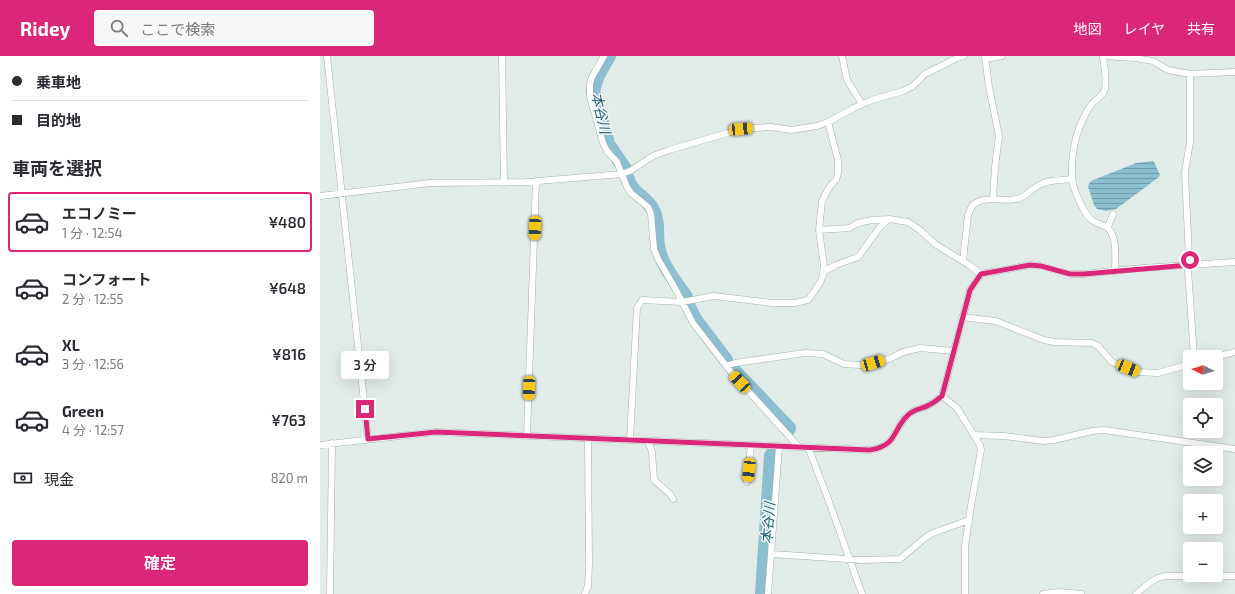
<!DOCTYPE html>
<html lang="ja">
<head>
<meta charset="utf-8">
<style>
  :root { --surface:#fff; --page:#f7f7f7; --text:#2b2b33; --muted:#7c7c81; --line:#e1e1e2; --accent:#db2777 }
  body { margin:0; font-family:"Exo 2","Noto Sans JP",sans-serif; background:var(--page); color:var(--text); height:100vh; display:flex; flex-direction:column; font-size:15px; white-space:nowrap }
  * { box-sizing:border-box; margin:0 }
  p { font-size:13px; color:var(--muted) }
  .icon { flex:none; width:22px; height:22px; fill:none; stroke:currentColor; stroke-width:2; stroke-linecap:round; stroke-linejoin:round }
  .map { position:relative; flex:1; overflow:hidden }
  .panel { display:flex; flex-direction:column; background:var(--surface); width:320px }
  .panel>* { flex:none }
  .top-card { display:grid; align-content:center; height:88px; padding:0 12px; background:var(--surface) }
  .needle { width:26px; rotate:275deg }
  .tools { position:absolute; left:863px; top:294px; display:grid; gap:8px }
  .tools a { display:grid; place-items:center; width:40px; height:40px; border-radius:4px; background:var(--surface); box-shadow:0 4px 16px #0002; font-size:20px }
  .end { position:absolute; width:18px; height:18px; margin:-9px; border:5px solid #db2777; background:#fff; box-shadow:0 0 0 2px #fff }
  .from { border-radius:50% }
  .bubble { position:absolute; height:28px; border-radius:4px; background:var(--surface); box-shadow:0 4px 16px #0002; font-size:13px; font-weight:600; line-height:28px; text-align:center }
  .car { position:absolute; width:12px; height:24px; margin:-12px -6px; border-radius:5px; box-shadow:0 0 3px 1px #0007; background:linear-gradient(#f5c518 24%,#345 0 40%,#f5c518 0 76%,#345 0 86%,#f5c518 0) }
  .top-card b { display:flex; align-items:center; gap:14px; height:38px; font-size:15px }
  .top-card b+b { border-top:1px solid var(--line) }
  .top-card i { width:10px; height:10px; background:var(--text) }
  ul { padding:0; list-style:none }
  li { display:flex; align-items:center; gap:12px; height:60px; margin:0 8px 6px; padding:0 4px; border:2px solid transparent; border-radius:4px }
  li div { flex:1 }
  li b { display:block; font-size:15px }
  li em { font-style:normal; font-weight:600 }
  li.active { border-color:var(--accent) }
  li>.icon { width:36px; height:36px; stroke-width:1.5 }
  h2 { padding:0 12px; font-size:18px; line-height:48px }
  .pay { display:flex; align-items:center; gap:10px; height:44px; padding:0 12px; font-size:15px }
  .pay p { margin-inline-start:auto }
  .cta { display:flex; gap:8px; margin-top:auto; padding:8px 12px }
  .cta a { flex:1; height:46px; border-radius:4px; background:var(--accent); color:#fff; font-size:16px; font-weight:600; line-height:46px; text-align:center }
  header { display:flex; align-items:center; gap:24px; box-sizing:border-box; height:56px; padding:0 20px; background:var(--accent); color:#fff }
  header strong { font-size:19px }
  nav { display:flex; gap:22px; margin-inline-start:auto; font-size:14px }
  .search { width:280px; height:36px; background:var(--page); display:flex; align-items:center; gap:10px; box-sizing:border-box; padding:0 14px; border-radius:4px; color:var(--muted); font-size:15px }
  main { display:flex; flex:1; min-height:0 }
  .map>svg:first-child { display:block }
  .water { fill:url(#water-rules) }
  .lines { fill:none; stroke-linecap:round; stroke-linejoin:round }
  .river { stroke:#8bbece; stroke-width:14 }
  .minor-casing { stroke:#a4b3ae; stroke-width:7 }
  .minor { stroke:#fff; stroke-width:6 }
  .route { stroke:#db2777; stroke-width:5 }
  .labels { text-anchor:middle; stroke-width:3; stroke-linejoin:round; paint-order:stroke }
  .water-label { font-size:14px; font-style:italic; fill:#1f5e74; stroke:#f1f8f5 }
</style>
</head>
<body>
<header>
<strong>Ridey</strong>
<div class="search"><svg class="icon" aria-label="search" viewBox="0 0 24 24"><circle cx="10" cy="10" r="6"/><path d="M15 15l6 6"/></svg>ここで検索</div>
<nav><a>地図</a><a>レイヤ</a><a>共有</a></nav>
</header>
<main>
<section class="panel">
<div class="top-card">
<b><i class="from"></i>乗車地</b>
<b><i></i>目的地</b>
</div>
<h2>車両を選択</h2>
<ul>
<li class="active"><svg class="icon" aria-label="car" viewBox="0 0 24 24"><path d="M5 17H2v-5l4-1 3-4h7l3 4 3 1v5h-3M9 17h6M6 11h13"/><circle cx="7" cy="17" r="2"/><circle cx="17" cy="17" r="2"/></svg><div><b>エコノミー</b><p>1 分 · 12:54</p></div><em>¥480</em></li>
<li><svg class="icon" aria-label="car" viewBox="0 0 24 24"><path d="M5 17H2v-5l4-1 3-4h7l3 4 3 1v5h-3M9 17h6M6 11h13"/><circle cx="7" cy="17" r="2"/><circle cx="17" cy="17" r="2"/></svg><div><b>コンフォート</b><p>2 分 · 12:55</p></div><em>¥648</em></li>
<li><svg class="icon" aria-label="car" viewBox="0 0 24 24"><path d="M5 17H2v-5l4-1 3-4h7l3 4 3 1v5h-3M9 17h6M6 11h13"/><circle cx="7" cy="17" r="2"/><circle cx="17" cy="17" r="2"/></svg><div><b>XL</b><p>3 分 · 12:56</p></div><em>¥816</em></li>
<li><svg class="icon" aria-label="car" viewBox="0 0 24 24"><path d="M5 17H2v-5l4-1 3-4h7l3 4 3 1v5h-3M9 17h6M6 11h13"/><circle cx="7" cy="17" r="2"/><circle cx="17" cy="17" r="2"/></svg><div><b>Green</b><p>4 分 · 12:57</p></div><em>¥763</em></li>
</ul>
<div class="pay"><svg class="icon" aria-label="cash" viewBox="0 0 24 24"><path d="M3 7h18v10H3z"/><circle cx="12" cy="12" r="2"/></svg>現金<p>820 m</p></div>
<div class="cta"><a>確定</a></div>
</section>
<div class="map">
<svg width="915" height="538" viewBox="0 0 915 538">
  <defs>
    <pattern id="water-rules" width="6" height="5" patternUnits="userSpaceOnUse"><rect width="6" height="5" fill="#8bbece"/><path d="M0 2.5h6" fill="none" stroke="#719ca8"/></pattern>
  </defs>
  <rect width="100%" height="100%" fill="#e1ebe7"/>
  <path class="water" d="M833 105 834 106 840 119 839 121 796 153 786 155 777 153 774 149 768 131 769 128 771 125 816 107Z"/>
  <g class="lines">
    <path class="river" d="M289 0 277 21 273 35 288 88 305 113
      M307 121C312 139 326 140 333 154 339 165 336 178 338 190 341 209 356 226 366 241
      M369 251 375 263 406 304
      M413 313 469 372 468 374
      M442 538 451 400 454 395"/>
    <g class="minor-casing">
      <path id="minor" d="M7 0 48 383
        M182 0 184 127
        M284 0 272 21 270 28V41L283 87 287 95 297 106 307 131 311 137 328 151 331 158 334 193 338 203 356 234 373 267 411 316 479 391
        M522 0 527 24 542 48
        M665 0 669 31 679 80 675 111 673 143
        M783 0C784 10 787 23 785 33 783 41 775 43 771 49 756 71 751 96 752 122 753 133 764 159 773 165 780 169 787 169 791 176 797 187 795 203 795 215
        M784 0 815 2 833 5 848 14 870 18 915 16
        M666 3 682 0
        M870 18V86L865 116 869 203 868 214 874 301
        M0 140 110 127 206 126 302 118 310 115 333 100 349 94 421 73 451 71 471 74 497 70 508 66 534 52 552 44 583 35 593 30 605 18 637 2 644 0
        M788 171 793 158
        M499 174 529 172 538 167 552 164 569 163 588 166 600 174 615 188 649 209 661 218
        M643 205 648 159C650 155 651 150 654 148 666 139 684 146 697 143 705 141 709 135 716 131 725 124 741 124 752 123
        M503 216 516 209 538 201 560 171 569 163
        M642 261 676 265 724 284 734 286 772 287 778 290 792 306 817 316 838 317 870 308
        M896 301 915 296
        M406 310 415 307 485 297 503 298 524 308 540 309 553 307 569 303 583 296 600 292 633 295
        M622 340 637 352 660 389 661 394 651 450 645 490V538
        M207 379 216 125
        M654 379 684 380 723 385 734 384 772 375 784 374 915 393
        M310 384 317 252 322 244 362 246 394 240 452 247H475L488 244 500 227 503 219 504 210 499 174 502 145 510 130 516 124 518 117V104L508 66
        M328 385 332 396 334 424 350 438 353 443
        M0 389 115 376 550 394C577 390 572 375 587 360 593 353 602 353 609 349 614 347 618 343 622 340L650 234 661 218 710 209 721 210 750 218H764L822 212 915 206
        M488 391 507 440 542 538
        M427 426 431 389
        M451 498 542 504 580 503 606 481 613 477 649 464
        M10 538 12 387
        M265 538 268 530 269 507 268 383
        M448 538 459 391
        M723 538 739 536 761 538
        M816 538C826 530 833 522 845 520H915"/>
    </g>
    <use href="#minor" class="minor"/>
  </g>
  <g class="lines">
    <path class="route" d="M45 353 48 383 116 376 550 394C577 390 572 375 587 360 593 353 602 353 609 349 614 347 618 343 622 340L650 234 661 218 710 209 721 210 750 218H764L869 209 870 204"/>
  </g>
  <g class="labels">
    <g class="water-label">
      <text transform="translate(281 57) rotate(77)" y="5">本谷川</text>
      <text transform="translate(448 467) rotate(-85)" y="5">本谷川</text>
    </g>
  </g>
</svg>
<div class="tools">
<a><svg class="needle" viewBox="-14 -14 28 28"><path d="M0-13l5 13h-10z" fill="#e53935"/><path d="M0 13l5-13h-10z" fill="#7c7c81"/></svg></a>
<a><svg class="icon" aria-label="locate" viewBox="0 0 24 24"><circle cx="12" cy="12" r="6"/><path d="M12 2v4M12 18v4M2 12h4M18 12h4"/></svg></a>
<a><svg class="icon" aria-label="layers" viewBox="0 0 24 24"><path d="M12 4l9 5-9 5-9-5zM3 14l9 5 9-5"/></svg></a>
<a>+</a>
<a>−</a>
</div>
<i class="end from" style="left:870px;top:204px"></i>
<i class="end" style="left:45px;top:353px"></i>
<div class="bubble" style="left:21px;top:295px;width:48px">3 分</div>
<i class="car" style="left:421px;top:73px;rotate:85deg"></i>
<i class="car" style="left:215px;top:172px;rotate:182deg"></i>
<i class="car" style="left:553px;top:307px;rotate:73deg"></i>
<i class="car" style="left:808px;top:312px;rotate:112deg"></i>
<i class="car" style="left:420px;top:326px;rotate:317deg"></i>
<i class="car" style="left:209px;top:332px;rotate:182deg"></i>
<i class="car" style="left:429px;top:414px;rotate:186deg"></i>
</div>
</main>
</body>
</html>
